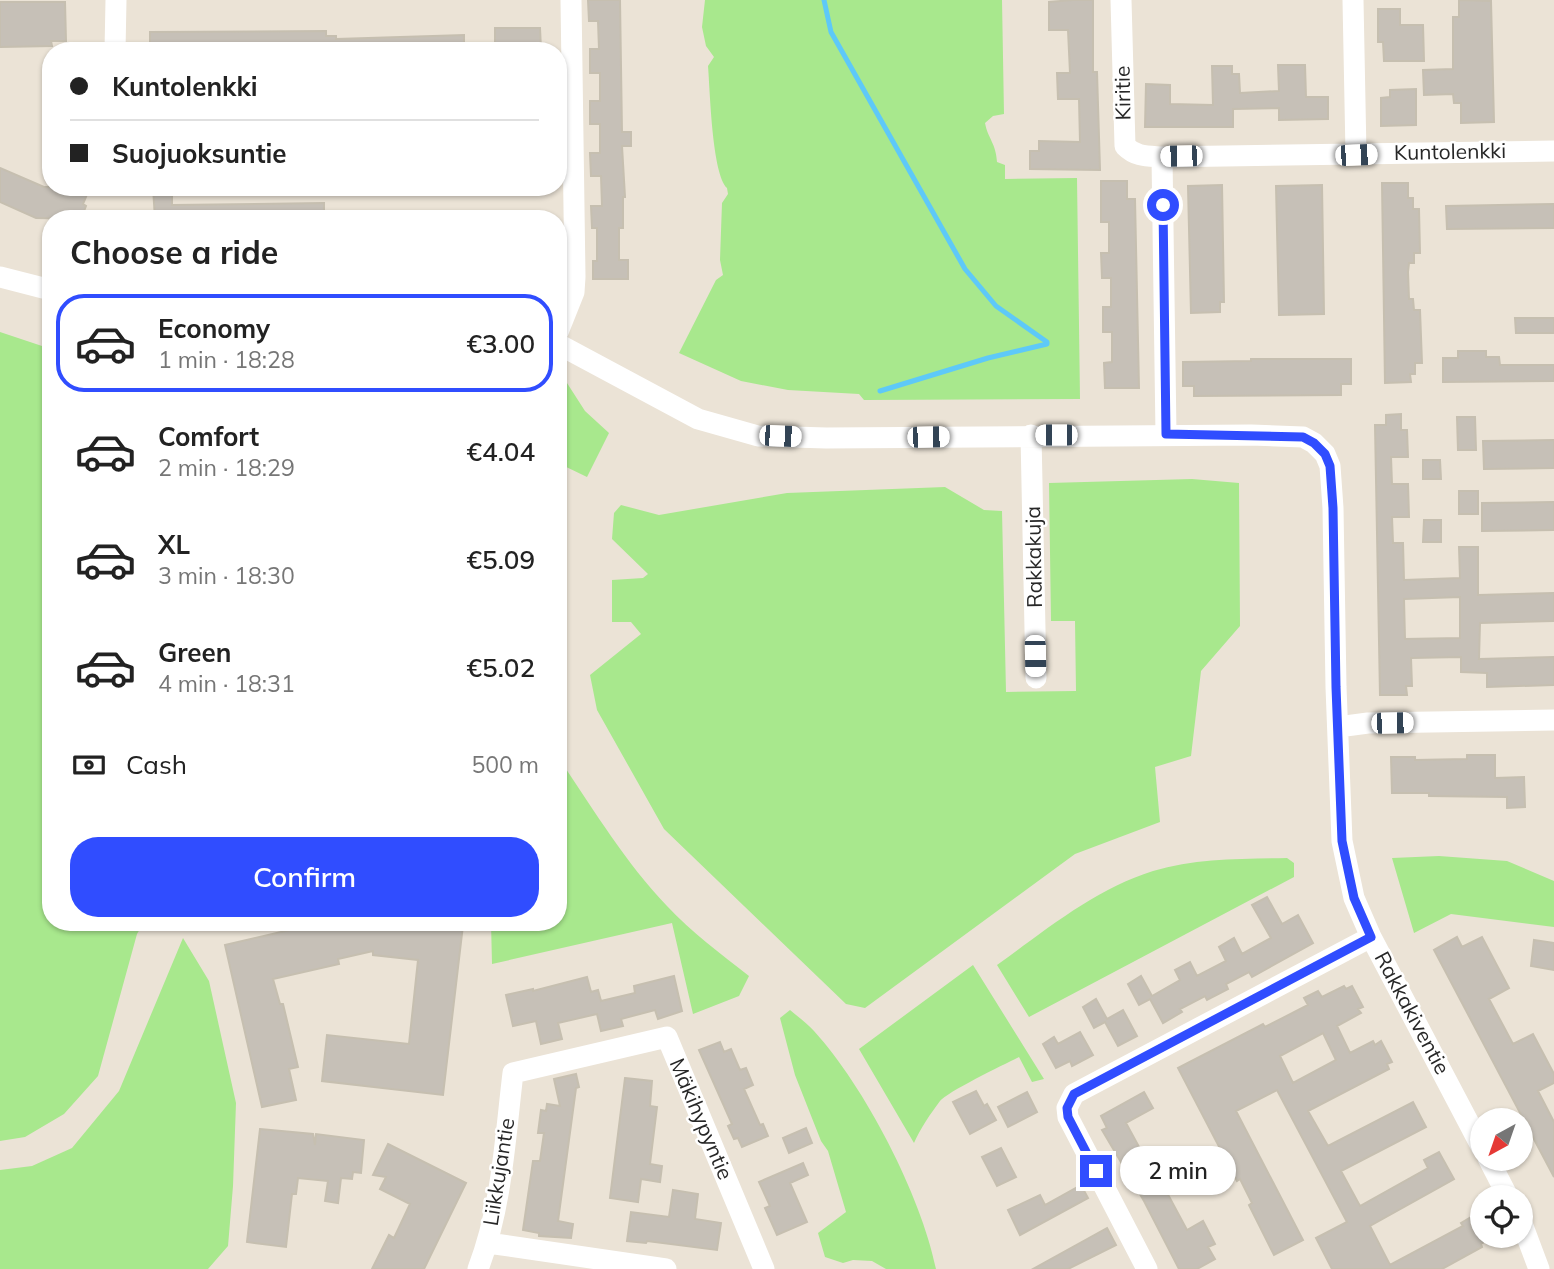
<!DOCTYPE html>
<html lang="en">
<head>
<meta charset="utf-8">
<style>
  :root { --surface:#fff; --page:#f6f6f6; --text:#222; --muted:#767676; --line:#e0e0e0; --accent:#304dff }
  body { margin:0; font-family:Mulish,sans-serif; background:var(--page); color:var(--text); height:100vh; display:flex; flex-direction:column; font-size:26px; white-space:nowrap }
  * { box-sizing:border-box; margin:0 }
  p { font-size:23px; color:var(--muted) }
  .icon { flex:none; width:38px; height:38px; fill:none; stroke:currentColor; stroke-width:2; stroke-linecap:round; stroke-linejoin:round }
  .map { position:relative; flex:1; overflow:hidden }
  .side { position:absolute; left:42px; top:210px; width:525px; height:721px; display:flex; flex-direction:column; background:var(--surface); border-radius:28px; box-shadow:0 2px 5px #0004 }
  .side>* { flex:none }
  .hud { position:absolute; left:42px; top:42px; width:525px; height:154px; border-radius:28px; box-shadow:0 2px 5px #0004; display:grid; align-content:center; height:154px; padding:0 28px; background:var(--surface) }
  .needle { width:46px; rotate:220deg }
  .buttons { position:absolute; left:1470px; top:1108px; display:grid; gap:14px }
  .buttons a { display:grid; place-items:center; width:63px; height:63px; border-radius:50%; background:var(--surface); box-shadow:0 2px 5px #0004; font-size:35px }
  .end { position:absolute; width:32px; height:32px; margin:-16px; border:9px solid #304dff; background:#fff; box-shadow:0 0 0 4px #fff }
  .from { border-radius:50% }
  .bubble { position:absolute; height:49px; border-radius:24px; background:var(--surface); box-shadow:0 2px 5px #0004; font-size:23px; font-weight:600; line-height:49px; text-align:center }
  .car { position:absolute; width:21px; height:42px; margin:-21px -10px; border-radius:9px; box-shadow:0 0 5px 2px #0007; background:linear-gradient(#fff 24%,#345 0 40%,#fff 0 76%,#345 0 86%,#fff 0) }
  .hud b { display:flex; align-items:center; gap:24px; height:66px; font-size:26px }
  .hud b+b { border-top:2px solid var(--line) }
  .hud i { width:18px; height:18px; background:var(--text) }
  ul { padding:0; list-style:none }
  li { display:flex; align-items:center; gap:21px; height:98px; margin:0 14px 10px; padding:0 14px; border:4px solid transparent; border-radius:28px }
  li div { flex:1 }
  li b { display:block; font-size:26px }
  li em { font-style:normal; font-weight:600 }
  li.selected { border-color:var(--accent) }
  li>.icon { width:63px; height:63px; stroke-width:1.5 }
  h2 { padding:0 28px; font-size:32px; line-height:84px }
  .pay { display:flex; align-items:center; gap:18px; height:77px; padding:0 28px; font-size:26px }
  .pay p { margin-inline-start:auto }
  .action { display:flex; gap:14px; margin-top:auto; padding:14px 28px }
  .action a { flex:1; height:80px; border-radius:28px; background:var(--accent); color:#fff; font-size:28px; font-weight:600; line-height:80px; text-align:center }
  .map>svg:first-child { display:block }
  .green { fill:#a8e88d }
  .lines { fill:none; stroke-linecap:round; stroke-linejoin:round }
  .stream { stroke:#5ec9f8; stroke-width:5 }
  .building { fill:#c6c0b7; stroke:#c6bfb0; stroke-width:2; fill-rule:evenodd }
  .minor { stroke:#fff; stroke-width:21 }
  .route { stroke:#304dff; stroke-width:9 }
  .labels { text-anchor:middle; stroke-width:5; stroke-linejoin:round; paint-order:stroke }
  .street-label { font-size:21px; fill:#272727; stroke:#fff }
</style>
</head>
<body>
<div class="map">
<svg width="1554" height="1269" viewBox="0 0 1554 1269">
  <rect width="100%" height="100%" fill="#ebe3d6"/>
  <path class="green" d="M705 0H1002L1004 114 993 116 985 123C988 139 996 143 997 162L1005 165V179L1077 178 1080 399 864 400 859 394 788 390 741 381 679 353 716 280 723 275 720 260 722 203 728 194 727 188C712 174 710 90 708 66L714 57 706 46 702 27Z
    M0 332 51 349V922H144L137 934 98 1076 64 1114 25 1137 0 1141Z
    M558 369 585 411 609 433 587 477 558 463Z
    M1192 479 1239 483 1240 626 1201 671 1191 756 1155 767 1160 822 1075 854 865 1008 846 1004 664 829 597 710 590 675 641 634 631 622H612V580L643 578 648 574 612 539 614 513 621 505 659 515 787 493 945 487 984 510 1002 511 1006 692 1076 691 1075 621H1051L1049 483Z
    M558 763H562C595 812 626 863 667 906 691 932 721 954 749 976L739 996 693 1014 672 923 492 964 491 922H558Z
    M1439 856 1507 861 1554 881V927L1451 914 1414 933 1392 858Z
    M1287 858 1294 863V877L1029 1017 997 965C1046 930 1095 889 1153 871 1196 858 1242 859 1287 858Z
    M183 938 209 981 236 1103 233 1186 228 1246 208 1269H0V1170L32 1166 72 1148 119 1091Z
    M973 965 1044 1079 1032 1082 1019 1057C1005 1064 947 1092 940 1101 931 1113 920 1129 914 1143L859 1049Z
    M790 1010C798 1017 807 1023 814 1031 865 1087 921 1195 936 1269H886L872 1261 853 1260 843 1263 825 1257 818 1233 846 1212 828 1151 821 1141 795 1075 780 1018Z"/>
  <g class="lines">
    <path class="stream" d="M824 0 831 32 965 269 996 306 1047 342V344L988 358 880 391"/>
  </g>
  <path class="building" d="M588 0H620L622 132H631V146H622L625 197H623V228H619V260H628V279H593V261H597V228H592L591 206H602L601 176H591L590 153H600V124H590V101H600V73H590V49H599L598 21H589Z
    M1072 0H1093V72H1097L1100 170 1030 169V151H1039V141L1080 142 1079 99H1058L1057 73H1070L1068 30H1049V2Z
    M1459 0 1491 1 1494 122 1461 123V103H1454L1453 94 1424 95 1423 70 1453 69V17H1459Z
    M0 2H65L66 41H51L52 46 0 47Z
    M1378 9H1400V25H1423L1424 61H1384L1383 42H1378Z
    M495 28H540L541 49 495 50Z
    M326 31V36H336V39L464 35V51H188V45L150 46V32Z
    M1278 65H1305L1306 97H1328V119L1279 120V108L1233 109V127H1145L1146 84 1170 85V104L1213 105 1212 66H1232V74H1239L1240 93 1279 91Z
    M1416 89V125L1381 126V98L1390 97V90Z
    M0 168 44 187H90L83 204 86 206 81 219 36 218 0 202Z
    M1101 181H1127V199H1135L1139 388H1105L1104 363 1112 362V332H1103V307H1111V278H1102L1101 253H1109V222H1101Z
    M1382 183H1408V198H1413V209H1419L1420 253H1414V263H1409L1408 272 1409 299H1413L1414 310H1420L1422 363H1415V374H1410L1411 382 1385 383Z
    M1222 185 1224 302H1220V312L1191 313 1188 186Z
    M1322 185 1324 314 1279 315 1276 186Z
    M153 187H172V205L324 203V219H155Z
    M1554 204V228L1447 229 1446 206Z
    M1515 318H1554V333H1516Z
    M1458 351H1486V357H1499L1500 365H1554V381L1443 382V358H1458Z
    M1251 359H1351V384H1341V395L1194 396V386H1183V362L1251 361Z
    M1401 414V430H1407L1408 457H1391L1392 484H1408L1409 517H1392L1393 543H1403L1404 580 1460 578 1459 547H1478V595L1554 593V621L1480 623 1479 659 1554 657V685L1487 687V673L1461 672V657L1411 658 1412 686H1406L1407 695H1380L1375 425H1386V415ZM1460 597V638L1405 639 1404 599Z
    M1457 417H1475L1476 450H1458Z
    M1554 440V468L1484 469 1483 441Z
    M1423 460H1440L1441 479H1423Z
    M1459 491H1478V514H1459Z
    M1554 502V530L1482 531V503Z
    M1424 520H1441V542H1423Z
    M1467 755H1495V778L1524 777 1525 807 1507 808V797L1429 796V793H1392L1391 757H1415V760L1467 759Z
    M1267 897 1282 924 1298 915 1313 943 1252 977 1249 972 1226 984 1228 989 1207 1000 1205 996 1180 1009 1182 1012 1163 1023 1150 999 1139 1005 1128 984 1141 976 1152 996 1180 980 1175 970 1190 962 1197 976 1226 961 1219 947 1234 938 1242 954 1271 938 1252 905Z
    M324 922H438L463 925 443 1095 322 1081 327 1035 409 1044 418 960 373 955V951L338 959 339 964 273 979 280 1004H283L298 1067 289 1069 296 1100 262 1107 225 945Z
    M1457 937 1462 947 1482 937 1509 988 1489 999 1513 1044 1533 1034 1554 1074V1083L1538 1091 1554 1122V1177L1434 950Z
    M1534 940 1554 943V970L1531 966Z
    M674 976 682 1011 658 1019 655 1010 621 1019 623 1026 601 1031 597 1014 558 1023 562 1039 541 1044 536 1021 513 1026 506 995 533 989V991L587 977 591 992 598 990 601 1001 635 993 634 986Z
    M1344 986 1346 989 1352 986 1363 1007 1358 1009 1361 1013 1337 1026 1350 1053 1373 1041 1375 1045 1381 1041 1392 1062 1387 1064 1389 1069 1308 1111 1328 1146 1413 1102 1426 1127 1341 1171 1360 1206 1428 1168 1424 1160 1439 1152 1454 1179 1370 1226 1390 1265 1463 1226 1461 1223 1473 1216 1486 1241 1481 1244 1482 1247 1442 1269H1332L1316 1238 1347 1222 1277 1090 1236 1111 1303 1240 1274 1255 1249 1205 1252 1203 1240 1179 1237 1181 1178 1068 1263 1024 1265 1027 1308 1005 1304 998 1318 991 1322 997ZM1323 1033 1336 1060 1293 1083 1280 1056Z
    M1096 999 1107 1019 1123 1010 1137 1036 1118 1046 1105 1022 1094 1028 1083 1007Z
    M1080 1032 1093 1055 1072 1066 1070 1061 1056 1068 1043 1044 1054 1037 1058 1044Z
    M720 1042 724 1052 731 1049 740 1070 746 1068 753 1085 744 1089 760 1125 763 1124 768 1136 742 1147 738 1138 734 1139 728 1126 732 1124 699 1050Z
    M576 1074 579 1087 576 1088 558 1221 573 1224 571 1238 539 1236V1233L523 1230 533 1161H540L544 1133H538L541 1110 546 1111 547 1104 560 1106 554 1079Z
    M625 1078 652 1081 650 1106 657 1107 650 1164 662 1166 660 1182 641 1179 638 1202 610 1198Z
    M976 1091 984 1106 987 1104 996 1120 970 1134 953 1102Z
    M1027 1092 1037 1112 1008 1127 998 1107Z
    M1144 1092 1153 1108 1126 1123 1151 1169 1172 1158 1183 1180 1165 1189 1187 1230 1203 1221 1215 1244 1208 1247 1215 1259 1197 1269H1179L1144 1201 1102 1130 1107 1128 1101 1116Z
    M806 1128 812 1143 789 1153 783 1138Z
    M260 1129 313 1134 315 1145 316 1134 364 1140 361 1173 353 1172 352 1179 341 1178 338 1203 325 1201 328 1181 298 1178 296 1194H292L286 1247 247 1242Z
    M388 1144 466 1183 424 1269H372L389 1235 394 1238 410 1204 380 1189 386 1177 373 1175Z
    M1001 1148 1016 1177 997 1186 982 1157Z
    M803 1163 808 1175 790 1183 807 1222 777 1235 765 1208 770 1206 759 1182Z
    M1081 1185 1088 1198 1020 1235 1008 1210 1040 1195 1045 1205Z
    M673 1190 698 1194 695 1219 721 1223 717 1250 647 1241 646 1243 627 1241 631 1212 669 1217Z
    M1107 1228 1116 1245 1068 1269H1033Z"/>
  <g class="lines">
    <path class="minor" d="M1121 0 1125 146C1136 157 1147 156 1162 157
      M1353 0 1356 154
      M115 51 116 0
      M0 277 51 290
      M558 332 574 292 575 277 571 0
      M558 344 698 419 758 436 826 438 1251 435 1303 437 1314 443 1325 454 1330 466 1333 508 1336 687 1342 841 1354 898 1371 937 1482 1148
      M1166 434 1162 157 1554 151
      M1031 435 1036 678
      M1338 727 1368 723 1554 720
      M1488 1158 1508 1197
      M1521 1221 1539 1269
      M488 1243 666 1269
      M478 1269C502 1207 505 1139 513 1073L667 1037 764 1269
      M1147 1269 1068 1117 1067 1108 1074 1094 1371 937"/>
  </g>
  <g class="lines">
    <path class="route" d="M1096 1171 1068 1117 1067 1108 1074 1094 1371 937 1354 898 1342 841 1336 687 1333 508 1330 466 1325 454 1314 443 1303 437 1166 434 1163 205"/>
  </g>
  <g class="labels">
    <g class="street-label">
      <text transform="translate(1123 93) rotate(-91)" y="7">Kiritie</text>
      <text transform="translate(1450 152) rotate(-1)" y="7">Kuntolenkki</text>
      <text transform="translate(1034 557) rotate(-91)" y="7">Rakkakuja</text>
      <text transform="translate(1412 1013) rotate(62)" y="7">Rakkakiventie</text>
      <text transform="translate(701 1119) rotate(67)" y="7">Mäkihypyntie</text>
      <text transform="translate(499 1172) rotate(-81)" y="7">Liikkujantie</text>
    </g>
  </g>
</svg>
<div class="buttons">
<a><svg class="needle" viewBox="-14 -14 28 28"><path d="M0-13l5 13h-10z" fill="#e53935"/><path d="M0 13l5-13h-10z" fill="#767676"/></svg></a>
<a><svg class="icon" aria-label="locate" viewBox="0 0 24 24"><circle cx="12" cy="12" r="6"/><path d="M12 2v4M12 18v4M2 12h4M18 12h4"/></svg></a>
</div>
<i class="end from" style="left:1163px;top:205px"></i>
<i class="end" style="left:1096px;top:1171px"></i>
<div class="bubble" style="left:1120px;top:1146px;width:116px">2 min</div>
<i class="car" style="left:1356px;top:155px;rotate:88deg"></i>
<i class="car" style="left:1181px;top:156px;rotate:269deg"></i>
<i class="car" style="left:1056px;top:435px;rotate:270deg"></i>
<i class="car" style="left:780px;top:436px;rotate:92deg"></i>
<i class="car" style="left:928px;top:437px;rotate:89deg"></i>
<i class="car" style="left:1035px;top:656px;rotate:179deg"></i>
<i class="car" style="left:1392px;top:723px;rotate:89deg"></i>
<div class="hud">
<b><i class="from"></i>Kuntolenkki</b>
<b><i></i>Suojuoksuntie</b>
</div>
<section class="side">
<h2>Choose a ride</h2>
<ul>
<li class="selected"><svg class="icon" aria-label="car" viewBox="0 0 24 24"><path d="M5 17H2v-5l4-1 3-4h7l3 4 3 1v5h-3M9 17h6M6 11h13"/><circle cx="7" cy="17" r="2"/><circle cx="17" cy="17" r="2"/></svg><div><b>Economy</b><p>1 min · 18:28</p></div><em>€3.00</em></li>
<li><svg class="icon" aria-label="car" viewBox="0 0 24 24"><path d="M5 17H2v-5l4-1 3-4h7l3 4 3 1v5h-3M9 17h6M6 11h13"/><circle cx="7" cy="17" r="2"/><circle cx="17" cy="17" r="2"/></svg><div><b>Comfort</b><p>2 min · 18:29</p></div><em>€4.04</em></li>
<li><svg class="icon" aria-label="car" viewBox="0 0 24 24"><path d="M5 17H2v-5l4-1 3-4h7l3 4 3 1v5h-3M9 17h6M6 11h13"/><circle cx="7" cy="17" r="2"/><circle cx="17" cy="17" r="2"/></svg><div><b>XL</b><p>3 min · 18:30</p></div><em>€5.09</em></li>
<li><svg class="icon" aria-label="car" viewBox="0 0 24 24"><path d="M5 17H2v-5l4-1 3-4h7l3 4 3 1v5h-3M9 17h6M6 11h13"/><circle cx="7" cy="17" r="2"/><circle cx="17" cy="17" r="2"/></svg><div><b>Green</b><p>4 min · 18:31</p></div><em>€5.02</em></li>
</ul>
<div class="pay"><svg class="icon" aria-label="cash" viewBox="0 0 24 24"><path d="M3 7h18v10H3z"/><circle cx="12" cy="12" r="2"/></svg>Cash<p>500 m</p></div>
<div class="action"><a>Confirm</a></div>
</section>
</div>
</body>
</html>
